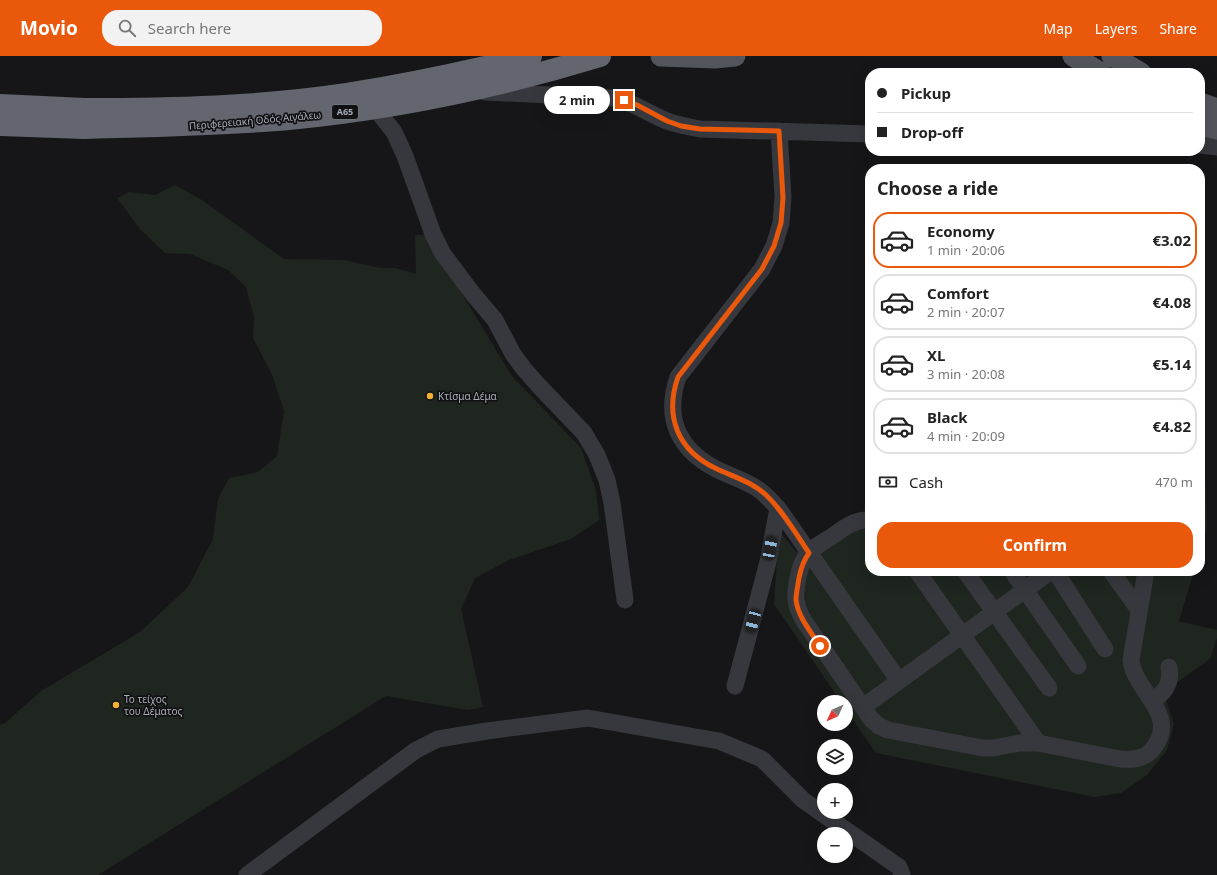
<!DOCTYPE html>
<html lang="en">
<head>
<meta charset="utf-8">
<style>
  :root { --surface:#fff; --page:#f2f2f2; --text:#222; --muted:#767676; --line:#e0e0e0; --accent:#ea580c }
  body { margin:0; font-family:"Noto Sans",sans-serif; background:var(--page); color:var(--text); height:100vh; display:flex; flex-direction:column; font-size:15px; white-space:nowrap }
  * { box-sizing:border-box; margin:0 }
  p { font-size:13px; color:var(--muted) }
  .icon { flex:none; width:22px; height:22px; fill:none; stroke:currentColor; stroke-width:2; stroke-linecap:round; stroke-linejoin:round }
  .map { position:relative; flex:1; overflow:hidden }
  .side { position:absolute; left:865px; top:108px; width:340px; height:412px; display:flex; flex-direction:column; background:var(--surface); border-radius:16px; box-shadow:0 4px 16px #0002 }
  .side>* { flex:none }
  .hud { position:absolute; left:865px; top:12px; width:340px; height:88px; border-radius:16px; box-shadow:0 4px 16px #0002; display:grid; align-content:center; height:88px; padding:0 12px; background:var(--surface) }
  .needle { width:26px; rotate:226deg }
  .fabs { position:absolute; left:817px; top:639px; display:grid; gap:8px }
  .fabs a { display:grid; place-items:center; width:36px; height:36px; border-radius:50%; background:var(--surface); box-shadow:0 4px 16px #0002; font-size:20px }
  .end { position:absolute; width:18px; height:18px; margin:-9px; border:5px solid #ea580c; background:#fff; box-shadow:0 0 0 2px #fff }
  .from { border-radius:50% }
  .bubble { position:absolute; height:28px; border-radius:14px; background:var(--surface); box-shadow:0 4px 16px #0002; font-size:13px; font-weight:700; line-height:28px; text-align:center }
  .car { position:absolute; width:12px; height:24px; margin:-12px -6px; border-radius:5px; box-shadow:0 0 3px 1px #0007; background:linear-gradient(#222 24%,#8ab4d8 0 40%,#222 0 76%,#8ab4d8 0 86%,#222 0) }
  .hud b { display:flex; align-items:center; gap:14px; height:38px; font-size:15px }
  .hud b+b { border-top:1px solid var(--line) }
  .hud i { width:10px; height:10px; background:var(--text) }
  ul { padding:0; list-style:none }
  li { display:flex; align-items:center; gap:12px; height:56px; margin:0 8px 6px; padding:0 4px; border:2px solid var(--line); border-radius:16px }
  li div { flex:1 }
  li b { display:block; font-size:15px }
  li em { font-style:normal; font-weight:700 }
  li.current { border-color:var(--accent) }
  li>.icon { width:36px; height:36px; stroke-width:1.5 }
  h2 { padding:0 12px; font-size:18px; line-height:48px }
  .pay { display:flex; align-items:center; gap:10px; height:44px; padding:0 12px; font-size:15px }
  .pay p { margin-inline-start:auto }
  .primary-button { display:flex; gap:8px; margin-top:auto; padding:8px 12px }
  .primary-button a { flex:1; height:46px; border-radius:16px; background:var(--accent); color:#fff; font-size:16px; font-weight:700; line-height:46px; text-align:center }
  header { display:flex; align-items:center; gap:24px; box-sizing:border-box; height:56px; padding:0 20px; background:var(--accent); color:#fff }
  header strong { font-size:19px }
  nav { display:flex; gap:22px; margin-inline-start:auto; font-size:14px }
  .search { width:280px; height:36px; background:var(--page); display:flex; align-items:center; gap:10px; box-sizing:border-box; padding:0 14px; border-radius:16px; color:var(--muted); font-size:15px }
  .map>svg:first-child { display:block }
  .green { fill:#1e261f }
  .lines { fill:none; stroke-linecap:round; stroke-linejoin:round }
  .minor { stroke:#37383d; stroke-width:17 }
  .major { stroke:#53555c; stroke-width:21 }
  .highway { stroke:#63666e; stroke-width:22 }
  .highway-bridge { stroke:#63666e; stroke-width:22 }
  .route { stroke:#ea580c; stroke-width:5 }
  .poi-dot { fill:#f2b134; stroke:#111113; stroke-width:1.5 }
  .labels { text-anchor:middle; stroke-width:3.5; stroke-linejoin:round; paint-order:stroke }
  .shield { fill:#111113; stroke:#7b7e86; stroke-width:1 }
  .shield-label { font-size:9px; font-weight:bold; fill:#a8adb8 }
  .street-label { font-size:10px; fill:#a8adb8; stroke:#111113 }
  .poi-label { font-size:10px; fill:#a8adb8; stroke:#111113; text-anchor:start }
</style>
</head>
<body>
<header>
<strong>Movio</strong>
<div class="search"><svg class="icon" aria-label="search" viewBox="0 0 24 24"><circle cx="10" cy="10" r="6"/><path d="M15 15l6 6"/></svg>Search here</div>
<nav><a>Map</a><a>Layers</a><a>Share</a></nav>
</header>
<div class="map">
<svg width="1217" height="819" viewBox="0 0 1217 819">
  <rect width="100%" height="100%" fill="#161618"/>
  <path class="green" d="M175 129 202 144 284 203 344 204 380 212H396L416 218 415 179H427L476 261 512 320 581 392 596 434 599 464 571 483 509 504 475 522 461 553 483 651 468 654 386 640 98 819H0V669L5 667 41 635 140 576 188 531 213 483 218 443 229 422 258 416 277 400 284 355 272 319 253 282 254 261 246 231 228 214 190 198 165 197 140 173 117 142 129 136 155 139Z
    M1200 419 1206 433 1207 471 1200 495Z
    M870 454V515H1194L1179 565 1217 574V582L1210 603 1176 627 1166 644 1174 668 1167 694 1147 719 1121 737 1095 741 876 697 846 654V646H841L774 548 779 474 796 496 847 461Z"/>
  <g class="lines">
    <path class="minor" d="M485 36 612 42C634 46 647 57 667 65 678 69 689 71 700 73L870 78
      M369 44 394 76 405 100 433 178 443 198 473 238 495 264 513 298 524 313 539 330 584 377 597 399 607 424 612 447 625 544
      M779 75 783 141 781 167 774 190 762 213 678 321C664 362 678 393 716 413 728 419 741 423 753 430 763 435 770 444 778 452L899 625
      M1200 89 1217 91
      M870 464C856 463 845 471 834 479 824 486 811 492 805 502 799 510 795 535 796 544 797 552 800 558 804 565L871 663 879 670 888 674 983 692H993L1019 687H1038L1120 703C1135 704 1146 703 1155 690 1178 657 1134 635 1131 604L1146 515
      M917 515 1038 687
      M965 515 1049 632
      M1012 515 1078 610
      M1055 515 1105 593
      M1111 515 1139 554
      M735 630 768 506 778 452
      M1152 645C1165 637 1172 627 1169 611
      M863 651 1051 515
      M247 819 416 694 438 683 487 675 588 662 719 685 762 703 803 744 899 811 902 819"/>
    <path class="major" d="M661 0 715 2 735 0
      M1073 0 1101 17
      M1112 0 1141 17
      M1200 47 1217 53
      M1200 69 1217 73"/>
    <path class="highway" d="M0 49 85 53
      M0 69 84 72"/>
    <path class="highway-bridge" d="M85 53C172 53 260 51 347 38 409 28 471 15 531 0
      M84 72C153 70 221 69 289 63 394 53 499 31 600 0"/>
  </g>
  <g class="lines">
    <path class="route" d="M624 44 637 49 667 65 681 70 700 73 779 75 783 142 781 167 774 190 762 213 678 321C664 361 678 395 717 413 734 421 752 426 766 439 783 455 796 478 809 497 803 505 801 512 799 522 798 529 796 537 796 544 798 561 811 576 820 590"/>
  </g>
  <g class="poi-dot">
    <circle cx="430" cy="340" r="4"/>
    <circle cx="116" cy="649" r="4"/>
  </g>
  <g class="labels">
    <rect class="shield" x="332" y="49" width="26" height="14" rx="3"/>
    <g class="shield-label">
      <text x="345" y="59">Α65</text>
    </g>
    <g class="street-label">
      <text transform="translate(255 64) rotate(-5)" y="4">Περιφερειακή Οδός Αιγάλεω</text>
    </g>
    <g class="poi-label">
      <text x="438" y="344">Κτίσμα Δέμα</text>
      <text x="124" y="647">Το τείχος<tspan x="124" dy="12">του Δέματος</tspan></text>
    </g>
  </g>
</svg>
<div class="fabs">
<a><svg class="needle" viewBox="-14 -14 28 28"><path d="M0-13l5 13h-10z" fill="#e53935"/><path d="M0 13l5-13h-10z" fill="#767676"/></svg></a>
<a><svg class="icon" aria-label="layers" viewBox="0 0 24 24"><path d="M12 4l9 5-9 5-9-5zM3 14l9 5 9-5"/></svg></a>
<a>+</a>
<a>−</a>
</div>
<i class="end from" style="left:820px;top:590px"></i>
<i class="end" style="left:624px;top:44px"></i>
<div class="bubble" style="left:544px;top:30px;width:66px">2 min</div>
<i class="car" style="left:770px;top:492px;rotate:11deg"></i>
<i class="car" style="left:753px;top:565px;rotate:195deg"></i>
<div class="hud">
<b><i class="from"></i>Pickup</b>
<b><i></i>Drop-off</b>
</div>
<section class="side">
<h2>Choose a ride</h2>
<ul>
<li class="current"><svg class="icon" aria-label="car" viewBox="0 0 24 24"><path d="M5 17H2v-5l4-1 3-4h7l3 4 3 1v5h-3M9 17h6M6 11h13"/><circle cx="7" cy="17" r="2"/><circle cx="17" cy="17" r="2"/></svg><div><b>Economy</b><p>1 min · 20:06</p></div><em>€3.02</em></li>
<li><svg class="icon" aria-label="car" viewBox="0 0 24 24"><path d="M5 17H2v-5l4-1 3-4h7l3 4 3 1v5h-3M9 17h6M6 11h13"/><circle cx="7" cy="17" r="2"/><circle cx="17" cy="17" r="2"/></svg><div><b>Comfort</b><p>2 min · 20:07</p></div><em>€4.08</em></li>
<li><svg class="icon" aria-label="car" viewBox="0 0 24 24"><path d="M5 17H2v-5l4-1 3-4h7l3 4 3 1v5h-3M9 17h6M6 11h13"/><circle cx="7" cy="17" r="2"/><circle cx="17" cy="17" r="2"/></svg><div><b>XL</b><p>3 min · 20:08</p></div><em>€5.14</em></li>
<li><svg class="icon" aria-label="car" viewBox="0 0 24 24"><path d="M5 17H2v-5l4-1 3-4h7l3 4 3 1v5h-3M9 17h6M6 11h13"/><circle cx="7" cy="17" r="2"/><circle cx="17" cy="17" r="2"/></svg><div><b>Black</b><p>4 min · 20:09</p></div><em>€4.82</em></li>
</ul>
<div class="pay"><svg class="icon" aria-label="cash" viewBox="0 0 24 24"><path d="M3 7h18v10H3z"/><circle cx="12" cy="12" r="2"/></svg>Cash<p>470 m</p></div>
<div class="primary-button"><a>Confirm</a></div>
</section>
</div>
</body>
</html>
